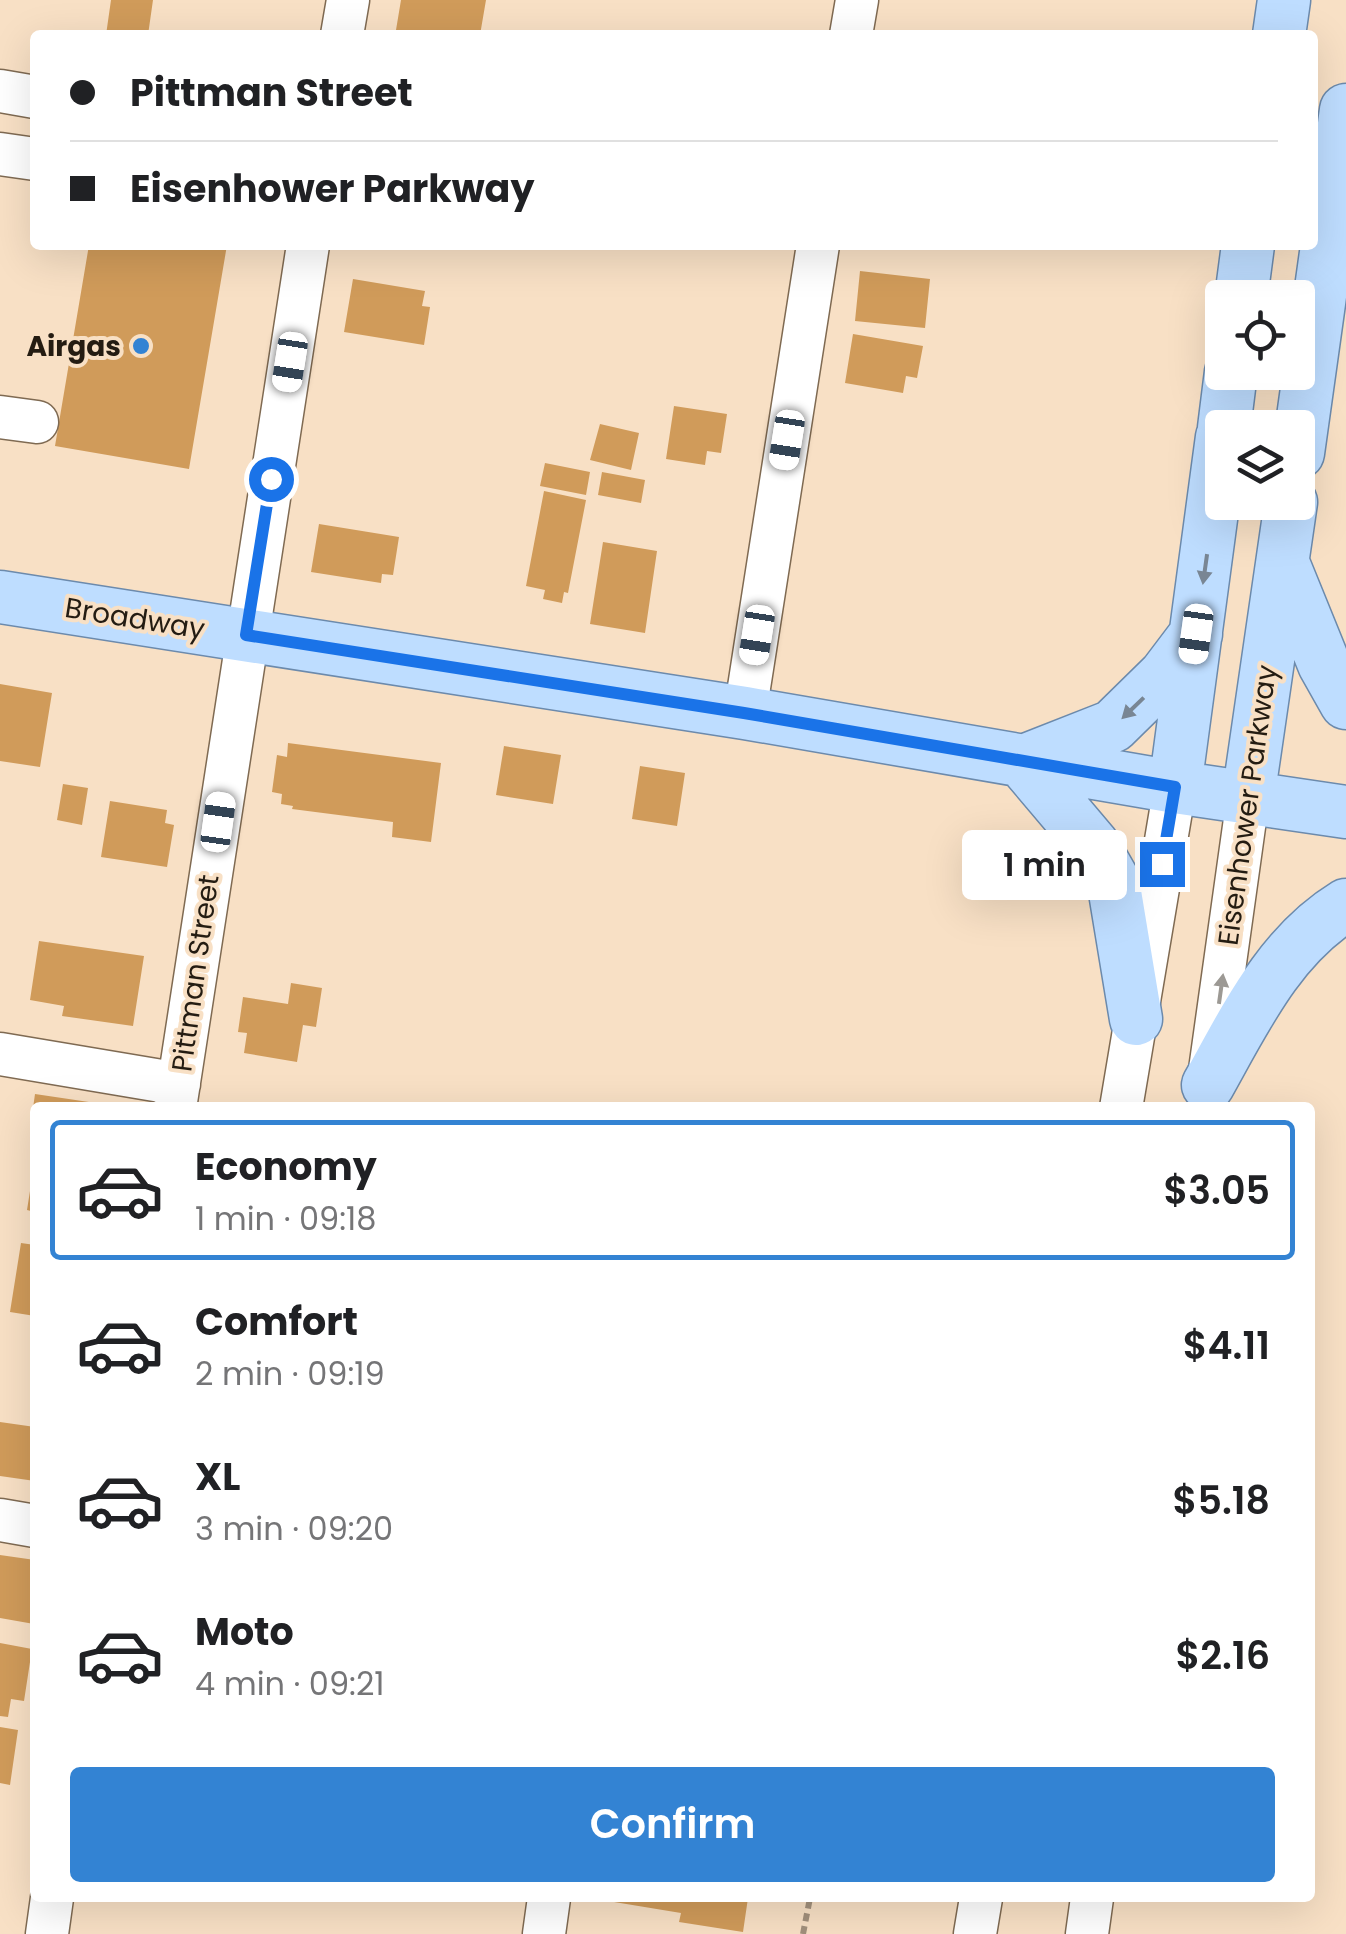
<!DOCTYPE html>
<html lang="en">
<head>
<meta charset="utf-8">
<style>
  :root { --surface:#fff; --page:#f6f6f6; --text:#202124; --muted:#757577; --line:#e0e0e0; --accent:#3383d3 }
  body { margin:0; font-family:Poppins,sans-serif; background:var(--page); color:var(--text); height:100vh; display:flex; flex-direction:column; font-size:38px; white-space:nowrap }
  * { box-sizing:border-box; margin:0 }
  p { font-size:32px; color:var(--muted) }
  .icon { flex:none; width:55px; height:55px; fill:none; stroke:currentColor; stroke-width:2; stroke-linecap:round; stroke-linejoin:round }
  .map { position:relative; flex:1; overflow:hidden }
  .side { position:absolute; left:30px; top:1102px; width:1285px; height:800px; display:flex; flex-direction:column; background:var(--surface); border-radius:10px; box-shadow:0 10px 40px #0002 }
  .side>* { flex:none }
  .top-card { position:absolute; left:30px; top:30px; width:1288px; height:220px; border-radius:10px; box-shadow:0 10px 40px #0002; display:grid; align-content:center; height:220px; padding:0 40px; background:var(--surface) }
  .controls { position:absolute; left:1205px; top:280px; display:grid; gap:20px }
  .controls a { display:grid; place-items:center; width:110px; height:110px; border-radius:10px; background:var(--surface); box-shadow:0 10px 40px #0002; font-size:50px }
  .end { position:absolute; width:45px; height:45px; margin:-22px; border:12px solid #1a73e8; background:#fff; box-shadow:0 0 0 5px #fff }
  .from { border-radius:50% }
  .bubble { position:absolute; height:70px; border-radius:10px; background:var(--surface); box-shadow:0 10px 40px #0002; font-size:32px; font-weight:600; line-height:70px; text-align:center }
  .car { position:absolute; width:30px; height:60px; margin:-30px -15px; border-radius:12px; box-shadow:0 0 8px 2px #0007; background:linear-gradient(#fff 24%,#345 0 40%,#fff 0 76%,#345 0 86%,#fff 0) }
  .top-card b { display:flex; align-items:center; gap:35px; height:95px; font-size:38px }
  .top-card b+b { border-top:2px solid var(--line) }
  .top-card i { width:25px; height:25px; background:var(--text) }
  ul { padding:18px 0 0; list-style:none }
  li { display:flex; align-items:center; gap:30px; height:140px; margin:0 20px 15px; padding:0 20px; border:5px solid transparent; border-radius:10px }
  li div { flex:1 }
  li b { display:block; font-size:38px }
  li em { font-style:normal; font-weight:600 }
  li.on { border-color:var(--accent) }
  li>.icon { width:90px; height:90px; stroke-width:1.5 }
  .action { display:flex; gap:20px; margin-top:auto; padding:20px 40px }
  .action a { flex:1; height:115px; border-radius:10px; background:var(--accent); color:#fff; font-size:40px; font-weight:600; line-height:115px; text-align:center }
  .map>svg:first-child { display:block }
  .building { fill:#d09b5a }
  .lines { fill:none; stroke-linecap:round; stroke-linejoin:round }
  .minor-casing { stroke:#7f6a52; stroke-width:45 }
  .major-casing { stroke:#6c8aac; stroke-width:55 }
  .path { stroke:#a2907c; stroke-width:6; stroke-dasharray:8 5; stroke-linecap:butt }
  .minor { stroke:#fff; stroke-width:42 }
  .major { stroke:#beddff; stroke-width:52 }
  .oneway { fill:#798694 }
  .oneway2 { fill:#9c9994 }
  .route { stroke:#1a73e8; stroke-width:12 }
  .poi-dot { fill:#3383d3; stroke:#f8e0c5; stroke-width:4 }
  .labels { text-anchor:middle; stroke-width:8; stroke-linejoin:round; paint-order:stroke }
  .poi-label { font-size:28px; font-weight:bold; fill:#241c12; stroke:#f8e0c5; text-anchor:end }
  .street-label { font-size:28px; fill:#241c12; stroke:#f8e0c5 }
</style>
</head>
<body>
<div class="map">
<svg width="1346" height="1934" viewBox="0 0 1346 1934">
  <rect width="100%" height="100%" fill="#f8e0c5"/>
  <path class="building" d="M111 0H153L148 35H106Z
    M401 0H486L480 35H426L396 30Z
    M89 245H227L189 469 55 446Z
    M860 271 930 279 925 328 855 321Z
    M353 279 425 291 422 306 430 307 424 345 344 332Z
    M853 334 923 346 917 378 906 376 903 393 845 383Z
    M674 406 727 414 721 453 707 451 705 465 666 459Z
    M600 424 639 433 631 470 590 460Z
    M545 463 590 472 586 495 540 486Z
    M602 472 645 480 641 503 598 495Z
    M544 491 586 500 568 593 564 592 562 603 543 599 545 590 526 586Z
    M319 524 399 537 393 575 382 574 381 583 311 572Z
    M603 542 657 551 645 633 590 624Z
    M0 684 52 693 40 767 0 761Z
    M288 743 441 763 431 842 392 837 393 822 292 809 293 806 281 804 282 794 272 792 277 755 287 757Z
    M504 746 561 755 553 804 496 795Z
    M640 766 685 773 677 826 632 819Z
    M63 784 88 788 82 825 57 820Z
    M110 801 167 810 165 823 174 825 167 867 101 857Z
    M39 941 144 956 133 1026 62 1016 64 1006 30 1000Z
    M291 983 322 988 316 1027 303 1025 297 1062 244 1053 247 1033 238 1032 243 997 288 1004Z
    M35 1094 109 1105 108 1108H33Z
    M33 1172H35V1212L27 1210Z
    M21 1243 35 1245V1316L10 1312Z
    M0 1422 35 1427V1481L0 1476Z
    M0 1555 35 1560 34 1624 0 1618Z
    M0 1643 32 1649 24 1701 11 1699 8 1717 0 1716Z
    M0 1727 18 1730 10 1785 0 1783Z
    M609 1898H748L743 1932 679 1922 681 1913 608 1901Z"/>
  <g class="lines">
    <g class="minor-casing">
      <path id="minor" d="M342 35 348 0
        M851 35 857 0
        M0 91 35 97
        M0 154 35 159
        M0 417 37 422
        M745 713 818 245
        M0 1054 179 1084
        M1210 1070 1248 798
        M175 1108 308 245
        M1121 1108 1175 787
        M0 1520 35 1526
        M47 1934 52 1898
        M544 1934 549 1898
        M975 1934 981 1898
        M1087 1934 1092 1898"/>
    </g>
    <g class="major-casing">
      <path id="major" d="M1279 35 1284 0
        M1241 298 1248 245
        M1224 428 1231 372
        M1298 453 1346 110
        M1283 563 1324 664 1346 703
        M0 597 745 713 1175 787 1346 812
        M1022 761 1093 845 1113 880 1136 1019
        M1024 761 1113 726 1165 675 1196 634
        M1175 787 1222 437
        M1248 798 1291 502
        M1208 1085C1245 1019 1279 946 1346 905"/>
    </g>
    <path class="path" d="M803 1934 810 1898"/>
    <use href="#minor" class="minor"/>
    <use href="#major" class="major"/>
  </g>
  <defs><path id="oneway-solid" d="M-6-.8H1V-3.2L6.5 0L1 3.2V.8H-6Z" transform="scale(2.5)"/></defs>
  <g class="oneway">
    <use href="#oneway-solid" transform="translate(1205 569) rotate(98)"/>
    <use href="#oneway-solid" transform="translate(1133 708) rotate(136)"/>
  </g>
  <use class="oneway2" href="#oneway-solid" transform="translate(1221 989) rotate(-82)"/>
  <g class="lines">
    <path class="route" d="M271 479 246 635 744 713 1175 787 1162 864"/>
  </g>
  <circle class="poi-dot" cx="141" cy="346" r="10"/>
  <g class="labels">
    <g class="poi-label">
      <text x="121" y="356">Airgas</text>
    </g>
    <g class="street-label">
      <text transform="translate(135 618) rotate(9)" y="10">Broadway</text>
      <text transform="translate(1247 805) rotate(-82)" y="10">Eisenhower Parkway</text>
      <text transform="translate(195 973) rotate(-82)" y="10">Pittman Street</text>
    </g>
  </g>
</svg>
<div class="controls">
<a><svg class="icon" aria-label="locate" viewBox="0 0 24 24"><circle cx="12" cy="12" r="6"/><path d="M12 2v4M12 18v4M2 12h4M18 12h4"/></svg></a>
<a><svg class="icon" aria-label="layers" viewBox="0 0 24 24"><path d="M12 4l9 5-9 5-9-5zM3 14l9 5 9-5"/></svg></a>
</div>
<i class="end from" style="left:271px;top:479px"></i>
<i class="end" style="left:1162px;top:864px"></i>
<div class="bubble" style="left:962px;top:830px;width:165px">1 min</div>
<i class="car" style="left:290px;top:362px;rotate:189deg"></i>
<i class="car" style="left:787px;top:440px;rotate:189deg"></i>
<i class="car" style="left:1196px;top:634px;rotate:188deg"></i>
<i class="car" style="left:757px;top:635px;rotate:189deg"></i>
<i class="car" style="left:218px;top:822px;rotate:8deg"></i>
<div class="top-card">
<b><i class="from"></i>Pittman Street</b>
<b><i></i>Eisenhower Parkway</b>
</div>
<section class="side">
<ul>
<li class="on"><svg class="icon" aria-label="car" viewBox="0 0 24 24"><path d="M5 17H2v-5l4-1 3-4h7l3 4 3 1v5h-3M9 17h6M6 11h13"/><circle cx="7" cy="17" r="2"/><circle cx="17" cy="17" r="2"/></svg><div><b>Economy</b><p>1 min · 09:18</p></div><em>$3.05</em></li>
<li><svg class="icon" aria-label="car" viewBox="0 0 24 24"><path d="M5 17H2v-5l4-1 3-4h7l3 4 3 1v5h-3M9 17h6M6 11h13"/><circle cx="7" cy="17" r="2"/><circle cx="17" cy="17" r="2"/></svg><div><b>Comfort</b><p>2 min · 09:19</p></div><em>$4.11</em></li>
<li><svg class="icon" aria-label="car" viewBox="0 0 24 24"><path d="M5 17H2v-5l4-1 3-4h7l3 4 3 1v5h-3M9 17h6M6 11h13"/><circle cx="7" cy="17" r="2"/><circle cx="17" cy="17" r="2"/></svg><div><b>XL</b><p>3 min · 09:20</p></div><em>$5.18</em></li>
<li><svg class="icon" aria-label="car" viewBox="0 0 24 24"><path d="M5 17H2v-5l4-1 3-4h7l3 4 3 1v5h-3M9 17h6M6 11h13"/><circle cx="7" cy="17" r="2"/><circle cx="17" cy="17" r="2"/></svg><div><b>Moto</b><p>4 min · 09:21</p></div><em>$2.16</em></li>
</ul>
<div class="action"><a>Confirm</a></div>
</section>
</div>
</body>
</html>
